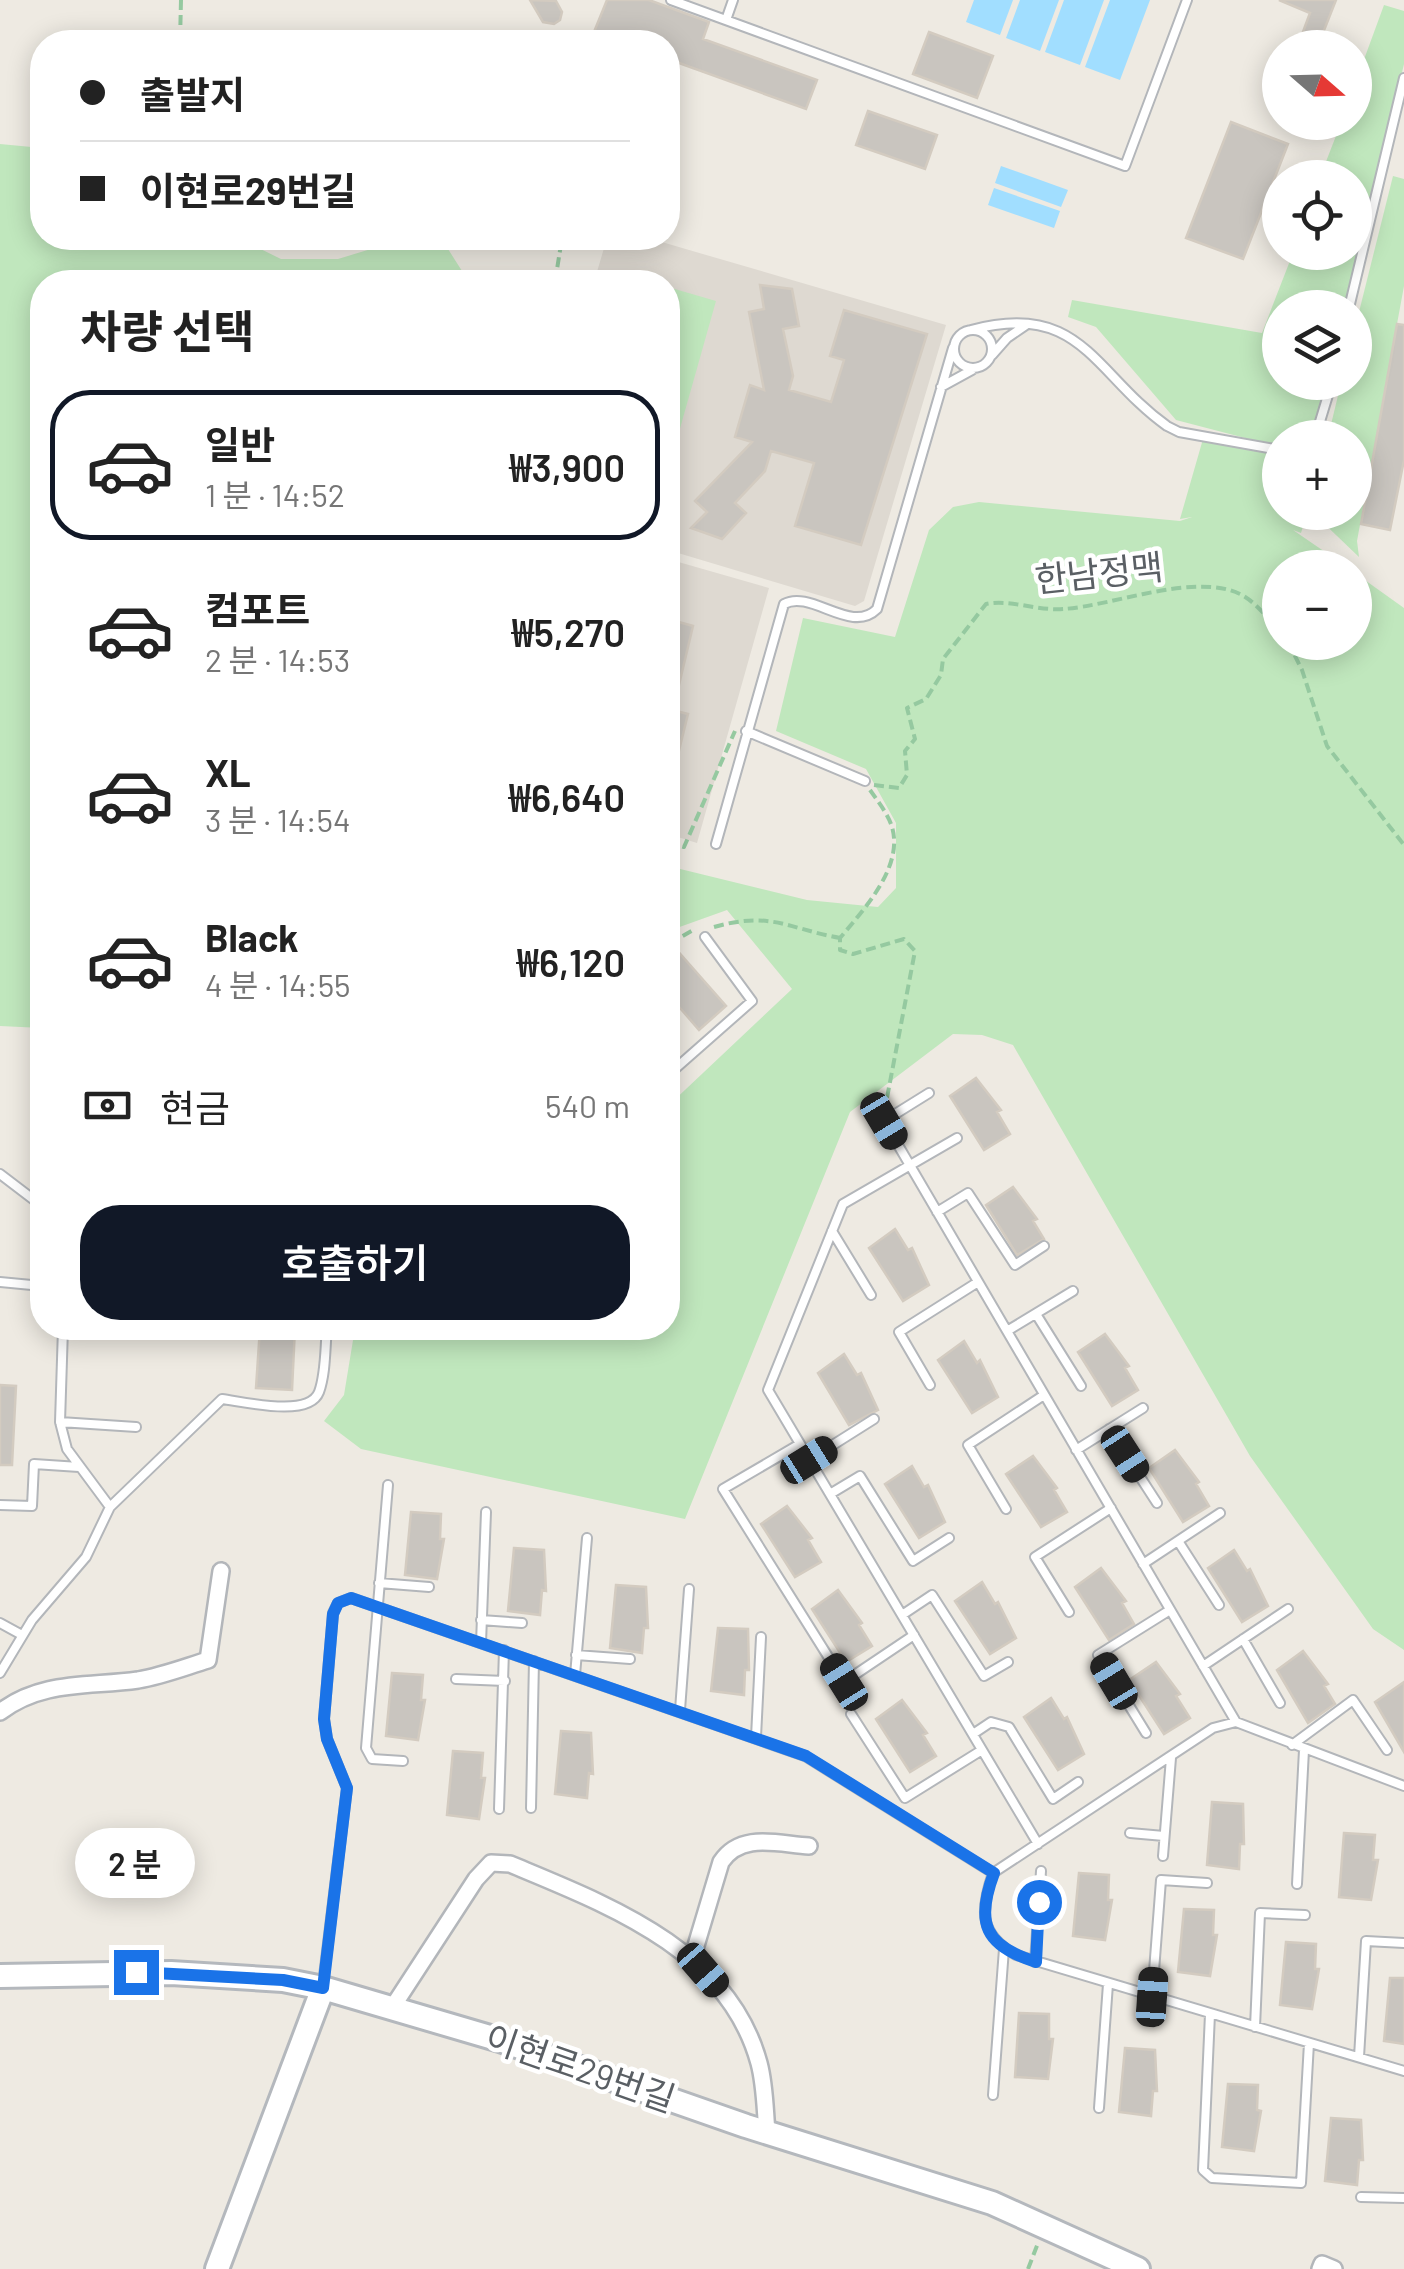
<!DOCTYPE html>
<html lang="ko">
<head>
<meta charset="utf-8">
<style>
  :root { --surface:#fff; --page:#f2f2f2; --text:#222; --muted:#767676; --line:#e0e0e0; --accent:#111827 }
  body { margin:0; font-family:Barlow,"Noto Sans KR",sans-serif; background:var(--page); color:var(--text); height:100vh; display:flex; flex-direction:column; font-size:38px; white-space:nowrap }
  * { box-sizing:border-box; margin:0 }
  p { font-size:32px; color:var(--muted) }
  .icon { flex:none; width:55px; height:55px; fill:none; stroke:currentColor; stroke-width:2; stroke-linecap:round; stroke-linejoin:round }
  .map { position:relative; flex:1; overflow:hidden }
  .details { position:absolute; left:30px; top:270px; width:650px; height:1070px; display:flex; flex-direction:column; background:var(--surface); border-radius:40px; box-shadow:0 5px 25px #0003 }
  .details>* { flex:none }
  .top-card { position:absolute; left:30px; top:30px; width:650px; height:220px; border-radius:40px; box-shadow:0 5px 25px #0003; display:grid; align-content:center; height:220px; padding:0 50px; background:var(--surface) }
  .needle { width:65px; rotate:110deg }
  .tools { position:absolute; left:1262px; top:30px; display:grid; gap:20px }
  .tools a { display:grid; place-items:center; width:110px; height:110px; border-radius:50%; background:var(--surface); box-shadow:0 5px 25px #0003; font-size:50px }
  .end { position:absolute; width:45px; height:45px; margin:-22px; border:12px solid #1a73e8; background:#fff; box-shadow:0 0 0 5px #fff }
  .from { border-radius:50% }
  .bubble { position:absolute; height:70px; border-radius:35px; background:var(--surface); box-shadow:0 5px 25px #0003; font-size:32px; font-weight:600; line-height:70px; text-align:center }
  .car { position:absolute; width:30px; height:60px; margin:-30px -15px; border-radius:12px; box-shadow:0 0 8px 2px #0007; background:linear-gradient(#222 24%,#8ab4d8 0 40%,#222 0 76%,#8ab4d8 0 86%,#222 0) }
  .top-card b { display:flex; align-items:center; gap:35px; height:95px; font-size:38px }
  .top-card b+b { border-top:2px solid var(--line) }
  .top-card i { width:25px; height:25px; background:var(--text) }
  ul { padding:0; list-style:none }
  li { display:flex; align-items:center; gap:30px; height:150px; margin:0 20px 15px; padding:0 30px; border:5px solid transparent; border-radius:40px }
  li div { flex:1 }
  li b { display:block; font-size:38px }
  li em { font-style:normal; font-weight:600 }
  li.current { border-color:var(--accent) }
  li>.icon { width:90px; height:90px; stroke-width:1.5 }
  h2 { padding:0 50px; font-size:45px; line-height:120px }
  .pay { display:flex; align-items:center; gap:25px; height:110px; padding:0 50px; font-size:38px }
  .pay p { margin-inline-start:auto }
  .cta { display:flex; gap:20px; margin-top:auto; padding:20px 50px }
  .cta a { flex:1; height:115px; border-radius:40px; background:var(--accent); color:#fff; font-size:40px; font-weight:600; line-height:115px; text-align:center }
  .map>svg:first-child { display:block }
  .education { fill:#ded9d1 }
  .green { fill:#c0e7bd }
  .water { fill:#a1deff }
  .building { fill:#c9c5bf; stroke:#d3cbc0; stroke-width:2.5 }
  .lines { fill:none; stroke-linecap:round; stroke-linejoin:round }
  .lane-casing { stroke:#b3b6ba; stroke-width:12 }
  .street-casing { stroke:#b3b6ba; stroke-width:20 }
  .secondary-casing { stroke:#b4b8bd; stroke-width:28 }
  .path { stroke:#95c9a0; stroke-width:4; stroke-dasharray:10 5; stroke-linecap:butt }
  .lane { stroke:#fff; stroke-width:8 }
  .street { stroke:#fff; stroke-width:15 }
  .secondary { stroke:#fff; stroke-width:22 }
  .route { stroke:#1a73e8; stroke-width:12 }
  .labels { text-anchor:middle; stroke-width:9; stroke-linejoin:round; paint-order:stroke }
  .street-label { font-size:35px; fill:#5a5f64; stroke:#fff }
</style>
</head>
<body>
<div class="map">
<svg width="1404" height="2269" viewBox="0 0 1404 2269">
  <rect width="100%" height="100%" fill="#eeeae2"/>
  <path class="education" d="M607 238H648L946 325 864 601 855 606 668 550V282H594Z
    M668 559 769 588 697 843 668 834Z"/>
  <path class="green" d="M1384 5 1404 11V64L1346 307 1280 308V382L1328 383 1314 434 1280 438V447L1176 420 1096 327 1068 317 1072 300 1262 333 1293 253 1355 252V178L1320 177 1341 123 1355 122V84Z
    M0 144 42 148V238H238L281 259H338L407 238H441L469 282H42V1028L0 1026Z
    M1393 176 1404 179V286L1357 541 1359 557 1313 513 1355 512V438L1328 437 1341 383 1355 382V328Z
    M668 287 716 301 668 471Z
    M1203 439 1280 453V512L1307 513 1301 533 1293 530 1347 567 1280 568V642H1355V573L1404 608V1650L1373 1629 1250 1456 1013 1045 982 1035 953 1034 850 1112 685 1519 361 1449 324 1421 344 1395 355 1328H668V1106L792 989 727 910 674 929 668 928V866L807 900 878 907 896 888V823L866 769 776 731 803 618 895 637 929 530 953 507 979 502 1180 521 1192 517 1180 519Z"/>
  <path class="water" d="M974 0H1013L1000 35 966 22Z
    M1020 0H1059L1040 51 1006 38Z
    M1064 0H1104L1080 65 1045 52Z
    M1110 0H1150L1120 80 1085 67Z
    M1001 166 1068 190 1061 207 995 183Z
    M994 188 1060 211 1054 228 988 205Z"/>
  <path class="building" d="M530 0 556 1 562 12 560 20 554 24 543 22Z
    M607 0H649L709 22 703 39 817 80 806 109 668 59V42H624L594 32Z
    M1279 0H1336L1317 48H1297L1310 13Z
    M929 32 993 56 977 98 913 74Z
    M868 111 937 135 925 169 856 145Z
    M1231 122 1288 144 1243 259 1186 238Z
    M760 285 792 289 799 326 783 329 793 376 789 390 831 402 844 360 830 356 844 310 927 334 861 545 795 526 814 463 771 451 765 471 735 503 746 513 722 539 691 528 707 512 695 501 752 442 735 437 750 385 764 390 749 312 764 309Z
    M1397 324 1404 325V460L1390 530 1361 524Z
    M668 619 693 626 673 710 668 709Z
    M668 709 688 714 673 775H668Z
    M668 940 726 1006 699 1030 668 994Z
    M976 1078 1001 1110 997 1112 1010 1134 984 1150 950 1096Z
    M1013 1187 1037 1219 1033 1221 1044 1239 1017 1255 986 1205Z
    M895 1229 908 1250 912 1248 929 1285 903 1301 869 1248Z
    M260 1328H295L292 1390 256 1388Z
    M1105 1334 1129 1366 1125 1368 1138 1390 1112 1406 1078 1352Z
    M964 1341 977 1363 980 1360 998 1397 972 1413 938 1360Z
    M844 1354 857 1375 861 1373 878 1410 849 1425 818 1373Z
    M0 1385 16 1386 12 1465H0Z
    M1175 1450 1199 1482 1196 1484 1209 1506 1183 1522 1149 1468Z
    M1033 1456 1057 1488 1054 1490 1067 1512 1041 1527 1006 1474Z
    M912 1466 924 1487 928 1485 945 1522 919 1538 885 1484Z
    M787 1506 812 1538 808 1540 821 1562 795 1577 761 1524Z
    M411 1512 441 1514 440 1539H444L437 1579 405 1575Z
    M514 1548 544 1550 546 1591 542 1590 540 1615 508 1611Z
    M1234 1550 1247 1571 1250 1569 1268 1606 1242 1622 1208 1568Z
    M1101 1568 1126 1601 1122 1603 1134 1624 1109 1640 1075 1587Z
    M982 1582 995 1604 998 1602 1016 1638 990 1654 955 1601Z
    M616 1585 646 1587 648 1628H644L642 1653 610 1648Z
    M838 1590 862 1623 859 1625 872 1646 846 1662 812 1609Z
    M718 1628 748 1629 749 1670H745L744 1695 711 1691Z
    M1303 1651 1328 1684 1324 1686 1335 1704 1308 1723 1277 1670Z
    M1156 1662 1180 1694 1176 1696 1190 1718 1164 1734 1129 1680Z
    M392 1673 423 1675 421 1700H425L418 1740 386 1736Z
    M1404 1682V1752L1375 1702Z
    M1051 1698 1064 1719 1067 1717 1084 1754 1058 1770 1024 1717Z
    M902 1700 927 1733 923 1735 936 1756 910 1772 876 1719Z
    M561 1731 591 1733 593 1774 589 1773 587 1798 555 1794Z
    M453 1751 483 1753 481 1778H485L479 1819 447 1815Z
    M1212 1802 1243 1804 1244 1844H1240L1239 1869 1207 1865Z
    M1344 1833 1375 1835 1373 1860H1378L1371 1900 1339 1897Z
    M1079 1873 1109 1875 1108 1900H1112L1105 1940 1073 1936Z
    M1184 1909 1214 1910 1213 1935H1217L1210 1976 1178 1972Z
    M1286 1942 1316 1944 1315 1969H1319L1312 2009 1280 2005Z
    M1390 1978H1404V2044L1384 2041Z
    M1019 2013 1049 2014V2039H1053L1048 2079 1015 2077Z
    M1125 2048 1155 2050 1157 2091H1153L1151 2116 1119 2112Z
    M1228 2084 1258 2085 1257 2110 1261 2111 1254 2151 1222 2147Z
    M1331 2118 1361 2120 1363 2160H1359L1357 2185 1325 2181Z"/>
  <g class="lines">
    <g class="lane-casing">
      <path id="lane" d="M671 0 1125 166 1187 0
        M726 20 733 0
        M1349 308 1404 78
        M954 349a19 19 0 1 1 38 0a19 19 0 1 1-38 0Z
        M971 330C1081 300 1094 374 1167 426L1179 432 1280 450
        M992 355 1007 338 1026 325
        M941 387 972 370
        M1315 438 1332 382
        M746 731 865 781
        M716 844 784 604C811 589 851 635 877 609L953 348
        M668 1075 752 1001 705 937
        M929 1093 884 1121 1236 1722
        M957 1138 843 1204 768 1390 1038 1844
        M0 1174 42 1206
        M937 1212 968 1193 1015 1265 1044 1246
        M832 1231 871 1295
        M0 1282 42 1286
        M1036 1314 1081 1386
        M1007 1331 1073 1291
        M930 1385 899 1332 978 1282
        M60 1422 136 1427
        M1109 1429 1157 1503
        M800 1444 723 1489 844 1682 914 1635
        M1076 1450 1143 1408
        M809 1460 874 1419
        M388 1485 366 1748 372 1759 403 1761
        M830 1494 860 1476 913 1561 949 1538
        M0 1505 32 1506 34 1464 79 1467
        M110 1507 222 1399C245 1402 309 1418 319 1392 326 1373 325 1347 327 1328
        M1006 1509 968 1445 1044 1395
        M1178 1541 1219 1605
        M1143 1564 1220 1513
        M379 1583 429 1587
        M1069 1612 1035 1557 1111 1508
        M902 1615 932 1595 984 1676 1008 1662
        M481 1620 522 1623
        M0 1623 22 1635
        M1243 1639 1280 1703
        M481 1643 486 1512
        M576 1655 630 1659
        M1203 1666 1288 1609
        M0 1673 32 1620 86 1557 110 1507 67 1449 60 1422 63 1328
        M575 1675 587 1538
        M456 1679 505 1681
        M680 1710 689 1589
        M851 1714 905 1798 982 1750
        M1146 1733 1098 1655 1170 1610
        M973 1734 991 1722 1009 1727 1053 1799 1078 1782
        M756 1737 761 1637
        M1292 1745 1353 1700 1387 1750
        M531 1808 534 1661
        M499 1809 504 1650
        M1130 1833 1164 1836
        M1163 1856 1171 1758
        M993 1873 1213 1728 1236 1722 1404 1786
        M1297 1884 1304 1750
        M1035 1962 1041 1871
        M323 1984 347 1788 327 1739 324 1719 333 1613 338 1603 351 1598 805 1756 993 1873C980 1911 979 1934 1016 1955L1404 2071
        M1152 1997 1161 1880 1207 1883
        M1210 2014 1203 2170 1212 2178 1301 2183 1309 2043
        M1255 2027 1260 1913 1305 1915
        M1359 2057 1366 1941 1404 1943
        M993 2095 1004 1949
        M1099 2108 1108 1984
        M1361 2197 1404 2198"/>
    </g>
    <g class="street-casing">
      <path id="street" d="M0 1712C42 1680 89 1687 138 1680 162 1676 185 1667 208 1660L221 1571
        M692 1959 721 1862C741 1832 777 1844 809 1846
        M392 2008 476 1879 491 1863 510 1864C608 1905 728 1949 759 2063 765 2085 765 2110 767 2132
        M1320 2269 1322 2264 1334 2269"/>
    </g>
    <g class="secondary-casing">
      <path id="secondary" d="M0 1976 171 1973 283 1980 323 1988 500 2040 746 2126 992 2203 1138 2269
        M217 2269 323 1988"/>
    </g>
    <path class="path" d="M181 0 180 42H183
      M555 282 562 238
      M1288 642 1302 670 1327 746 1404 845
      M874 785 899 788 907 775 905 751 915 739 907 708 926 699 941 675 943 659 986 604C1010 599 1037 611 1063 609 1113 606 1194 572 1240 594 1255 601 1268 619 1280 631
      M870 790C877 800 887 813 891 824 906 865 864 909 840 938V950L853 954 904 939 915 951 886 1103
      M668 842 684 847 735 731
      M714 927C771 911 786 928 840 938
      M668 937H681L695 929
      M1028 2269 1038 2243"/>
    <use href="#lane" class="lane"/>
    <use href="#street" class="street"/>
    <use href="#secondary" class="secondary"/>
  </g>
  <g class="lines">
    <path class="route" d="M136 1972 283 1980 323 1988 347 1788 327 1739 324 1719 333 1614 338 1603 351 1598 806 1756 994 1873C975 1923 985 1946 1036 1962L1039 1902"/>
  </g>
  <g class="labels">
    <g class="street-label">
      <text transform="translate(1099 574) rotate(-6)" y="12">한남정맥</text>
      <text transform="translate(580 2069) rotate(19)" y="12">이현로29번길</text>
    </g>
  </g>
</svg>
<div class="tools">
<a><svg class="needle" viewBox="-14 -14 28 28"><path d="M0-13l5 13h-10z" fill="#e53935"/><path d="M0 13l5-13h-10z" fill="#767676"/></svg></a>
<a><svg class="icon" aria-label="locate" viewBox="0 0 24 24"><circle cx="12" cy="12" r="6"/><path d="M12 2v4M12 18v4M2 12h4M18 12h4"/></svg></a>
<a><svg class="icon" aria-label="layers" viewBox="0 0 24 24"><path d="M12 4l9 5-9 5-9-5zM3 14l9 5 9-5"/></svg></a>
<a>+</a>
<a>−</a>
</div>
<i class="end from" style="left:1039px;top:1902px"></i>
<i class="end" style="left:136px;top:1972px"></i>
<div class="bubble" style="left:75px;top:1828px;width:120px">2 분</div>
<i class="car" style="left:884px;top:1121px;rotate:149deg"></i>
<i class="car" style="left:1125px;top:1454px;rotate:147deg"></i>
<i class="car" style="left:809px;top:1460px;rotate:58deg"></i>
<i class="car" style="left:1114px;top:1681px;rotate:329deg"></i>
<i class="car" style="left:844px;top:1682px;rotate:328deg"></i>
<i class="car" style="left:703px;top:1970px;rotate:139deg"></i>
<i class="car" style="left:1152px;top:1997px;rotate:4deg"></i>
<div class="top-card">
<b><i class="from"></i>출발지</b>
<b><i></i>이현로29번길</b>
</div>
<section class="details">
<h2>차량 선택</h2>
<ul>
<li class="current"><svg class="icon" aria-label="car" viewBox="0 0 24 24"><path d="M5 17H2v-5l4-1 3-4h7l3 4 3 1v5h-3M9 17h6M6 11h13"/><circle cx="7" cy="17" r="2"/><circle cx="17" cy="17" r="2"/></svg><div><b>일반</b><p>1 분 · 14:52</p></div><em>₩3,900</em></li>
<li><svg class="icon" aria-label="car" viewBox="0 0 24 24"><path d="M5 17H2v-5l4-1 3-4h7l3 4 3 1v5h-3M9 17h6M6 11h13"/><circle cx="7" cy="17" r="2"/><circle cx="17" cy="17" r="2"/></svg><div><b>컴포트</b><p>2 분 · 14:53</p></div><em>₩5,270</em></li>
<li><svg class="icon" aria-label="car" viewBox="0 0 24 24"><path d="M5 17H2v-5l4-1 3-4h7l3 4 3 1v5h-3M9 17h6M6 11h13"/><circle cx="7" cy="17" r="2"/><circle cx="17" cy="17" r="2"/></svg><div><b>XL</b><p>3 분 · 14:54</p></div><em>₩6,640</em></li>
<li><svg class="icon" aria-label="car" viewBox="0 0 24 24"><path d="M5 17H2v-5l4-1 3-4h7l3 4 3 1v5h-3M9 17h6M6 11h13"/><circle cx="7" cy="17" r="2"/><circle cx="17" cy="17" r="2"/></svg><div><b>Black</b><p>4 분 · 14:55</p></div><em>₩6,120</em></li>
</ul>
<div class="pay"><svg class="icon" aria-label="cash" viewBox="0 0 24 24"><path d="M3 7h18v10H3z"/><circle cx="12" cy="12" r="2"/></svg>현금<p>540 m</p></div>
<div class="cta"><a>호출하기</a></div>
</section>
</div>
</body>
</html>
